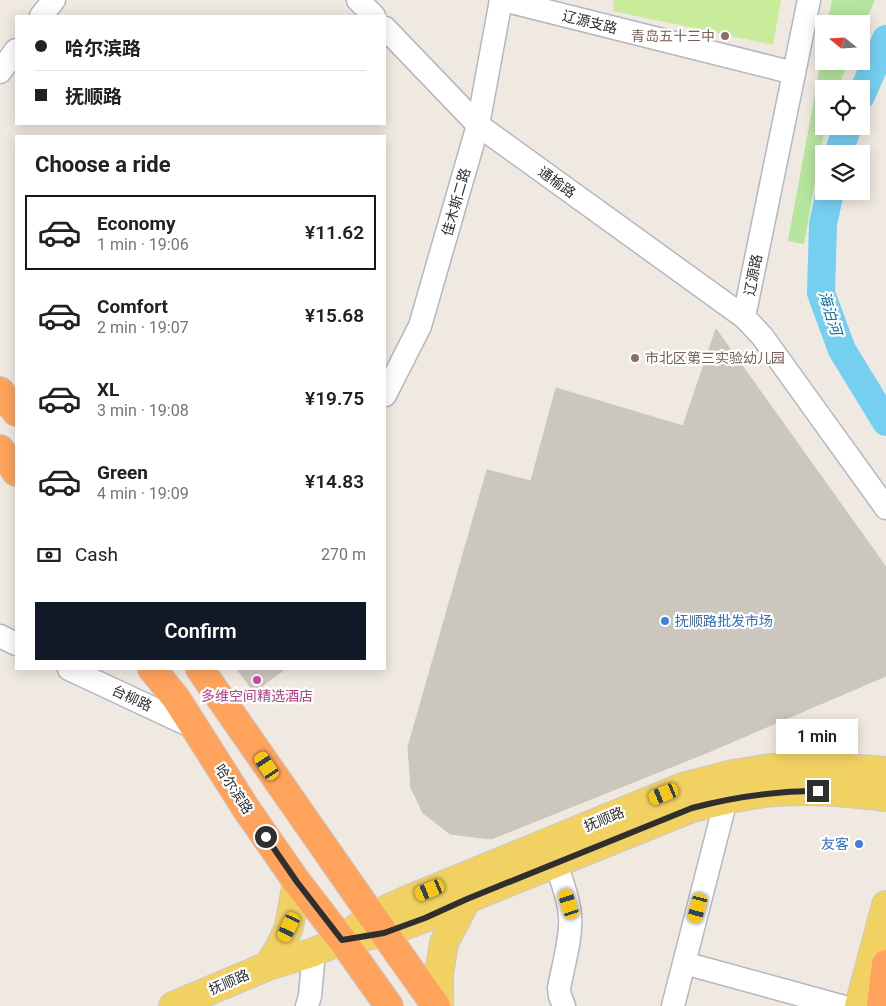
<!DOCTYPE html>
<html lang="en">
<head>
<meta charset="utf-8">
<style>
  :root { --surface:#fff; --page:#f2f2f2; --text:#202124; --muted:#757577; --line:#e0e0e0; --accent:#111827 }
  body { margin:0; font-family:Roboto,"Noto Sans SC",sans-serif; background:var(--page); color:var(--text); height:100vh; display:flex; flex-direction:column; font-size:19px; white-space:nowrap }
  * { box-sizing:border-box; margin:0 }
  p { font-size:16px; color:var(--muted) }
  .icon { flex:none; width:28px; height:28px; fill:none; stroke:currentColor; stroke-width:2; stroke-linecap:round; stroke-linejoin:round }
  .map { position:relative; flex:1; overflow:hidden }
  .details { position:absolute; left:15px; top:135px; width:371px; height:535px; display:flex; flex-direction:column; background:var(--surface); border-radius:0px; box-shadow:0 2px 12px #0003 }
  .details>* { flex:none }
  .hud { position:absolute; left:15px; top:15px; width:371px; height:110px; border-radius:0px; box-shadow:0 2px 12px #0003; display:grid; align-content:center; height:110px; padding:0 20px; background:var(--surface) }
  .needle { width:32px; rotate:288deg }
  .fabs { position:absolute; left:815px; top:15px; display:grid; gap:10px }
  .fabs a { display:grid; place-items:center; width:55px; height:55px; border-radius:0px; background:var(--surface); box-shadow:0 2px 12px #0003; font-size:25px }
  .end { position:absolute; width:22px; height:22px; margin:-11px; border:6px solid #2e2e2e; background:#fff; box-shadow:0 0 0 2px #fff }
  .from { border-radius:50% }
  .bubble { position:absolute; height:35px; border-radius:0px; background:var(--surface); box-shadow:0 2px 12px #0003; font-size:16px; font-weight:600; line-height:35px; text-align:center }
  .car { position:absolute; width:15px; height:30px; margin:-15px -8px; border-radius:6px; box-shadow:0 0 4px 1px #0007; background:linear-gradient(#f5c518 24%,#345 0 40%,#f5c518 0 76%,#345 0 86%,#f5c518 0) }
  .hud b { display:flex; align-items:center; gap:18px; height:48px; font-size:19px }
  .hud b+b { border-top:1px solid var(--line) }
  .hud i { width:12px; height:12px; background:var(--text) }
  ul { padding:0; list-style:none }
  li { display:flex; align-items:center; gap:15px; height:75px; margin:0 10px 8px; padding:0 10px; border:2px solid transparent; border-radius:0px }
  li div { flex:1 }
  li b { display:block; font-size:19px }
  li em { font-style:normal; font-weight:600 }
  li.active { border-color:var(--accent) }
  li>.icon { width:45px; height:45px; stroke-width:1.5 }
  h2 { padding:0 20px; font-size:22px; line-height:60px }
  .pay { display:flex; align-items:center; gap:12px; height:55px; padding:0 20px; font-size:19px }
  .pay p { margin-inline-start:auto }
  .cta { display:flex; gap:10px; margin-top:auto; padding:10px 20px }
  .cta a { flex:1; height:58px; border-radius:0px; background:var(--accent); color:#fff; font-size:20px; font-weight:600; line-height:58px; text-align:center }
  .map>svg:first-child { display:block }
  .green { fill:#b6e59e }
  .pitch { fill:#c9ec9a }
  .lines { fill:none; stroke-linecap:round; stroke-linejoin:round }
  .river { stroke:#75cff0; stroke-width:28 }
  .building { fill:#cbc7bf; stroke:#cbc5ba }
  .minor-casing { stroke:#b4b7c1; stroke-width:25 }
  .major-casing { stroke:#c9c9c9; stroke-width:30 }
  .highway-casing { stroke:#c9c9c9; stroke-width:30 }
  .minor { stroke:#fff; stroke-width:22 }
  .major { stroke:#f2d163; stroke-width:28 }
  .highway { stroke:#ffa35c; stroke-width:28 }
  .route { stroke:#2e2e2e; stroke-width:6 }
  .education-dot { fill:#8d6e63; stroke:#fff; stroke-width:2 }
  .shop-dot { fill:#3f7fe0; stroke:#fff; stroke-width:2 }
  .hotel-dot { fill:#d1479c; stroke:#fff; stroke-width:2 }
  .labels { text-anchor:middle; stroke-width:4.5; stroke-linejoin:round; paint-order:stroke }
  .street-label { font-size:14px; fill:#2e2e2e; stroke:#fff }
  .education-label { font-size:14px; fill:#785e54; stroke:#fff; text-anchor:end }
  .shop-label { font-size:14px; fill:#366cbe; stroke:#fff; text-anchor:start }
  .hotel-label { font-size:14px; fill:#b23c85; stroke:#fff }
  .water-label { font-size:15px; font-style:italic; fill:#0d6fa3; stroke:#fff }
</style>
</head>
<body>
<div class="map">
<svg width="886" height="1006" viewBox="0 0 886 1006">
  <rect width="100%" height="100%" fill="#efe9e1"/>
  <path class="green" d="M832 0H875L861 32V24H827Z
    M824 44V61H849L837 89H824L825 126 804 244 788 241Z"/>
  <path class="pitch" d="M614 0H781L773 45 613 11Z"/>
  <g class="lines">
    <path class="river" d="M861 96 886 39
      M838 154 848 126
      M830 191 823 224 821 293 842 350 886 422"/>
  </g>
  <path class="building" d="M716 329 886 567V676L706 753 491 839 450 834 423 813 411 788 408 747 487 470 531 481 556 388 683 426Z
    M237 669H285L254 692Z"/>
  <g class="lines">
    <g class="minor-casing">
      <path id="minor" d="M358 0 374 16
        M503 0 794 73
        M809 0 744 317 762 336 886 508
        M41 16 54 0
        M385 28 478 125 744 317
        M0 72 16 50
        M385 395 420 326 478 125 501 0
        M0 636 16 644
        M69 669 195 728
        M556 863C561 880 569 898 570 916 572 937 563 966 559 988L560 996 564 1006
        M684 963 841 1006
        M307 1006 310 996 314 952
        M673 1006 730 784"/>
    </g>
    <g class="major-casing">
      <path id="major" d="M353 931 372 916 412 898 683 787 733 774 772 768 823 766 886 771
        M268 966 280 947 289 927 297 882
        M173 1006 268 966 314 952 342 940 384 933 425 918 467 899 692 808C719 801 747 794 775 792 812 789 849 793 886 797
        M439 1006V974L444 943 467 899
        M859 1006 886 905"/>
    </g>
    <g class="highway-casing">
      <path id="highway" d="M0 391 16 412
        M0 449 16 472
        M152 669 176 698 245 807 297 882 342 940 389 1006
        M200 669 372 916 436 1006
        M881 1006 886 964"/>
    </g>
    <use href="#minor" class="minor"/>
    <use href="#major" class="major"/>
    <use href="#highway" class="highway"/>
  </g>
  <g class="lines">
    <path class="route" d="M266 837 297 882 342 940 384 933 425 918 467 899 692 808C734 797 774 791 818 791"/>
  </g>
  <g class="education-dot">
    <circle cx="725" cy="36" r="5"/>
    <circle cx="635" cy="358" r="5"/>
  </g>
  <g class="shop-dot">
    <circle cx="665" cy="621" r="5"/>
    <circle cx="859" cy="844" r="5"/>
  </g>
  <circle class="hotel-dot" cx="257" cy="680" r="5"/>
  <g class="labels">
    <g class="street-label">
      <text transform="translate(590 22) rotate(14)" y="5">辽源支路</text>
      <text transform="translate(557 182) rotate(36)" y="5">通榆路</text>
      <text transform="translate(456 202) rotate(-74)" y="5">佳木斯二路</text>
      <text transform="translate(753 275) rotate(-79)" y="5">辽源路</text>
      <text transform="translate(132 698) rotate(25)" y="5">台柳路</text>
      <text transform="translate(234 789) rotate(57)" y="5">哈尔滨路</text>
      <text transform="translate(604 819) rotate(-22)" y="5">抚顺路</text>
      <text transform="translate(229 982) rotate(-23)" y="5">抚顺路</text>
    </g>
    <g class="education-label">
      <text x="715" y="41">青岛五十三中</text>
      <text x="645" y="363" text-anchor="start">市北区第三实验幼儿园</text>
    </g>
    <g class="shop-label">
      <text x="675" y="626">抚顺路批发市场</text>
      <text x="849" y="849" text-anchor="end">友客</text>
    </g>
    <g class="hotel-label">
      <text x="257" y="701">多维空间精选酒店</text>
    </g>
    <g class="water-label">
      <text transform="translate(830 313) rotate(73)" y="5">海泊河</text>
    </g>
  </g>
</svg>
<div class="fabs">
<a><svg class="needle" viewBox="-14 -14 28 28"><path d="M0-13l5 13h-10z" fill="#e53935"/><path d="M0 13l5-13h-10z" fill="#757577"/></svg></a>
<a><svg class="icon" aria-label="locate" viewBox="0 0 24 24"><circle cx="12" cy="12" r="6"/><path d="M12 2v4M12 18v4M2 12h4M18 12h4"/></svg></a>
<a><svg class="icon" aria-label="layers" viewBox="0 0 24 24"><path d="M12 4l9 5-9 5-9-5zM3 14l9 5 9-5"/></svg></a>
</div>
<i class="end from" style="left:266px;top:837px"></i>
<i class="end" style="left:818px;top:791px"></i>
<div class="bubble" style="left:776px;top:719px;width:82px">1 min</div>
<i class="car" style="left:267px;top:766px;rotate:326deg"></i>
<i class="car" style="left:664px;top:794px;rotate:248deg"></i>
<i class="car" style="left:430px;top:890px;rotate:248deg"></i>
<i class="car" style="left:569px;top:904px;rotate:342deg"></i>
<i class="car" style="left:698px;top:908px;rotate:195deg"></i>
<i class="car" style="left:289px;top:927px;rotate:205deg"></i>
<div class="hud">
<b><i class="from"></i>哈尔滨路</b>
<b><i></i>抚顺路</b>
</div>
<section class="details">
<h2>Choose a ride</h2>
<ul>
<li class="active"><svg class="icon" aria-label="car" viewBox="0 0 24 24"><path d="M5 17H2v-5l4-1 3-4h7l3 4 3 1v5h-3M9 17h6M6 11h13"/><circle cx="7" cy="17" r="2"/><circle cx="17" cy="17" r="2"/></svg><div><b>Economy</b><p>1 min · 19:06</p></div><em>¥11.62</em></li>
<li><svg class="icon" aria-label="car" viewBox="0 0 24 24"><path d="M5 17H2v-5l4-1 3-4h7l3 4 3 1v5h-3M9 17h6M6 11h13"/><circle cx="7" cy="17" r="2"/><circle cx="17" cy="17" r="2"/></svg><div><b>Comfort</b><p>2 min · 19:07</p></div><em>¥15.68</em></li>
<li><svg class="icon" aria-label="car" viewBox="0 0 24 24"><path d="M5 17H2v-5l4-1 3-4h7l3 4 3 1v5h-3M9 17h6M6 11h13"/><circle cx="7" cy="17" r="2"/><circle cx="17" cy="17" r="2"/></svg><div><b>XL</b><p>3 min · 19:08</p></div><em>¥19.75</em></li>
<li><svg class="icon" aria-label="car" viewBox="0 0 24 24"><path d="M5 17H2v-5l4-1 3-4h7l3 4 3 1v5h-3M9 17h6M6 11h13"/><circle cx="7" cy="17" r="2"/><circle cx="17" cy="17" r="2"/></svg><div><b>Green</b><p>4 min · 19:09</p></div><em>¥14.83</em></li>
</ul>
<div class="pay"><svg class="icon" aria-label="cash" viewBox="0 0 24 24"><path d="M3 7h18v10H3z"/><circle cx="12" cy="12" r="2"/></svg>Cash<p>270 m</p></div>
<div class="cta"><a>Confirm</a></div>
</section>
</div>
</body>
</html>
